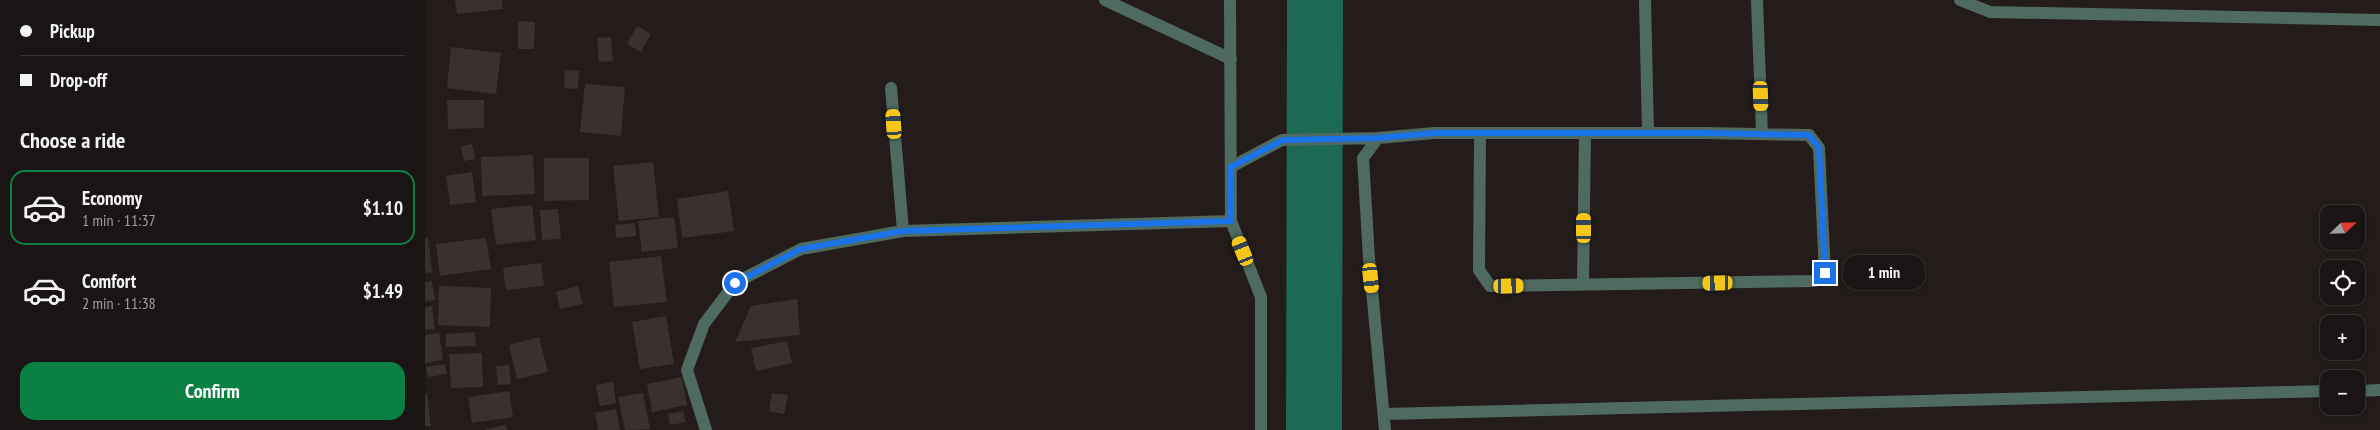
<!DOCTYPE html>
<html lang="en">
<head>
<meta charset="utf-8">
<style>
  :root { --surface:#1a1514; --page:#272222; --text:#f1f3f6; --muted:#9f9fa0; --line:#383434; --accent:#0b8043 }
  body { margin:0; font-family:"PT Sans Narrow",sans-serif; background:var(--page); color:var(--text); height:100vh; display:flex; flex-direction:column; font-size:19px; white-space:nowrap }
  * { box-sizing:border-box; margin:0 }
  p { font-size:16px; color:var(--muted) }
  .icon { flex:none; width:28px; height:28px; fill:none; stroke:currentColor; stroke-width:2; stroke-linecap:round; stroke-linejoin:round }
  .map { position:relative; flex:1; overflow:hidden }
  .side { display:flex; flex-direction:column; background:var(--surface); width:425px }
  .side>* { flex:none }
  .guide { display:grid; align-content:center; height:110px; padding:0 20px; background:var(--surface) }
  .needle { width:32px; rotate:67deg }
  .buttons { position:absolute; left:1895px; top:205px; display:grid; gap:10px }
  .buttons a { display:grid; place-items:center; width:45px; height:45px; border-radius:10px; background:var(--surface); box-shadow:0 2px 8px #0003,0 0 0 1px var(--line); font-size:25px }
  .end { position:absolute; width:22px; height:22px; margin:-11px; border:6px solid #1a73e8; background:#fff; box-shadow:0 0 0 2px #fff }
  .from { border-radius:50% }
  .bubble { position:absolute; height:35px; border-radius:15px; background:var(--surface); box-shadow:0 2px 8px #0003,0 0 0 1px var(--line); font-size:16px; font-weight:800; line-height:35px; text-align:center }
  .car { position:absolute; width:15px; height:30px; margin:-15px -8px; border-radius:6px; box-shadow:0 0 4px 1px #0007; background:linear-gradient(#f5c518 24%,#345 0 40%,#f5c518 0 76%,#345 0 86%,#f5c518 0) }
  .guide b { display:flex; align-items:center; gap:18px; height:48px; font-size:19px }
  .guide b+b { border-top:1px solid var(--line) }
  .guide i { width:12px; height:12px; background:var(--text) }
  ul { padding:0; list-style:none }
  li { display:flex; align-items:center; gap:15px; height:75px; margin:0 10px 8px; padding:0 10px; border:2px solid transparent; border-radius:15px }
  li div { flex:1 }
  li b { display:block; font-size:19px }
  li em { font-style:normal; font-weight:800 }
  li.current { border-color:var(--accent) }
  li>.icon { width:45px; height:45px; stroke-width:1.5 }
  h2 { padding:0 20px; font-size:22px; line-height:60px }
  .button { display:flex; gap:10px; margin-top:auto; padding:10px 20px }
  .button a { flex:1; height:58px; border-radius:15px; background:var(--accent); color:#fff; font-size:20px; font-weight:800; line-height:58px; text-align:center }
  main { display:flex; flex:1; min-height:0 }
  .map>svg:first-child { display:block }
  .lines { fill:none; stroke-linecap:round; stroke-linejoin:round }
  .river { stroke:#1c6954; stroke-width:56 }
  .building { fill:#393130 }
  .service { stroke:#4f6b61; stroke-width:12 }
  .minor { stroke:#4f6b61; stroke-width:12 }
  .route { stroke:#1a73e8; stroke-width:6 }
</style>
</head>
<body>
<main>
<section class="side">
<div class="guide">
<b><i class="from"></i>Pickup</b>
<b><i></i>Drop-off</b>
</div>
<h2>Choose a ride</h2>
<ul>
<li class="current"><svg class="icon" aria-label="car" viewBox="0 0 24 24"><path d="M5 17H2v-5l4-1 3-4h7l3 4 3 1v5h-3M9 17h6M6 11h13"/><circle cx="7" cy="17" r="2"/><circle cx="17" cy="17" r="2"/></svg><div><b>Economy</b><p>1 min · 11:37</p></div><em>$1.10</em></li>
<li><svg class="icon" aria-label="car" viewBox="0 0 24 24"><path d="M5 17H2v-5l4-1 3-4h7l3 4 3 1v5h-3M9 17h6M6 11h13"/><circle cx="7" cy="17" r="2"/><circle cx="17" cy="17" r="2"/></svg><div><b>Comfort</b><p>2 min · 11:38</p></div><em>$1.49</em></li>
</ul>
<div class="button"><a>Confirm</a></div>
</section>
<div class="map">
<svg width="1955" height="430" viewBox="0 0 1955 430">
  <rect width="100%" height="100%" fill="#231c1b"/>
  <g class="lines">
    <path class="river" d="M889 430 890 0"/>
  </g>
  <path class="building" d="M30 0H77L78 9 32 14Z
    M93 21 110 22 109 49H93Z
    M212 26 226 34 216 52 202 44Z
    M186 37 188 61 174 62 172 38Z
    M26 47 76 53 71 94 22 88Z
    M140 70 154 71 153 89 139 88Z
    M160 84 200 87 196 136 155 132Z
    M22 100H59V128L23 129Z
    M47 144 50 159 39 161 36 146Z
    M108 155 110 194 57 196 56 157Z
    M119 158H164V200L119 201Z
    M228 162 234 217 194 221 188 166Z
    M47 172 51 202 25 205 21 176Z
    M303 191 309 231 257 238 252 199Z
    M107 205 111 240 71 245 66 209Z
    M133 209 136 239 117 240 115 210Z
    M249 217 253 248 217 252 213 221Z
    M210 223 211 236 191 238 190 225Z
    M0 238H3L7 272 0 273Z
    M61 238 66 269 15 276 11 244Z
    M236 256 242 302 189 307 184 262Z
    M116 263 119 286 81 290 78 268Z
    M7 281 10 300 0 302V282Z
    M14 286 66 288 65 327 13 325Z
    M153 286 158 304 135 309 131 292Z
    M372 299 375 335 310 342 326 306Z
    M7 306 10 329 0 330V307Z
    M241 316 249 364 215 369 207 322Z
    M50 332 51 346 21 347V334Z
    M14 333 18 360 0 363V335Z
    M114 337 123 372 92 379 84 345Z
    M362 341 367 363 331 371 326 348Z
    M57 353 58 387 26 388 24 354Z
    M20 364 22 374 3 377 1 367Z
    M84 365 86 384 73 385 71 366Z
    M257 377 262 405 227 412 222 384Z
    M188 382 191 403 175 406 171 385Z
    M84 391 88 417 47 423 43 397Z
    M2 393 6 426H0V394Z
    M218 393 225 429 200 430 193 397Z
    M347 393 363 395 359 414 344 411Z
    M191 409 195 430H173L170 413Z
    M258 411 261 422 245 425 243 414Z
    M81 425 82 430H61V429Z"/>
  <g class="lines">
    <path class="service" d="M1220 0 1223 133
      M1332 0 1337 134
      M1535 0 1565 12 1955 20
      M806 167 857 140 953 138
      M1158 284 1160 133
      M1931 391 1955 390
      M959 414 1904 391
      M960 430 944 258 938 158 953 138 1009 133H1281L1384 135 1394 148 1400 273 1390 281 1065 286 1054 270 1055 133"/>
    <path class="minor" d="M680 0 806 59
      M805 0 806 221 836 297V430
      M466 88 478 231
      M281 430 262 370 279 324 310 283 376 249 478 231 806 221"/>
  </g>
  <g class="lines">
    <path class="route" d="M310 283 376 249 478 231 806 221V167L858 140 953 138 1009 133H1281L1384 135 1394 148 1400 273"/>
  </g>
</svg>
<div class="buttons">
<a><svg class="needle" viewBox="-14 -14 28 28"><path d="M0-13l5 13h-10z" fill="#e53935"/><path d="M0 13l5-13h-10z" fill="#9f9fa0"/></svg></a>
<a><svg class="icon" aria-label="locate" viewBox="0 0 24 24"><circle cx="12" cy="12" r="6"/><path d="M12 2v4M12 18v4M2 12h4M18 12h4"/></svg></a>
<a>+</a>
<a>−</a>
</div>
<i class="end from" style="left:310px;top:283px"></i>
<i class="end" style="left:1400px;top:273px"></i>
<div class="bubble" style="left:1418px;top:255px;width:82px">1 min</div>
<i class="car" style="left:1336px;top:96px;rotate:178deg"></i>
<i class="car" style="left:469px;top:124px;rotate:356deg"></i>
<i class="car" style="left:1159px;top:228px;rotate:0deg"></i>
<i class="car" style="left:818px;top:251px;rotate:338deg"></i>
<i class="car" style="left:946px;top:278px;rotate:174deg"></i>
<i class="car" style="left:1293px;top:283px;rotate:269deg"></i>
<i class="car" style="left:1084px;top:286px;rotate:89deg"></i>
</div>
</main>
</body>
</html>
